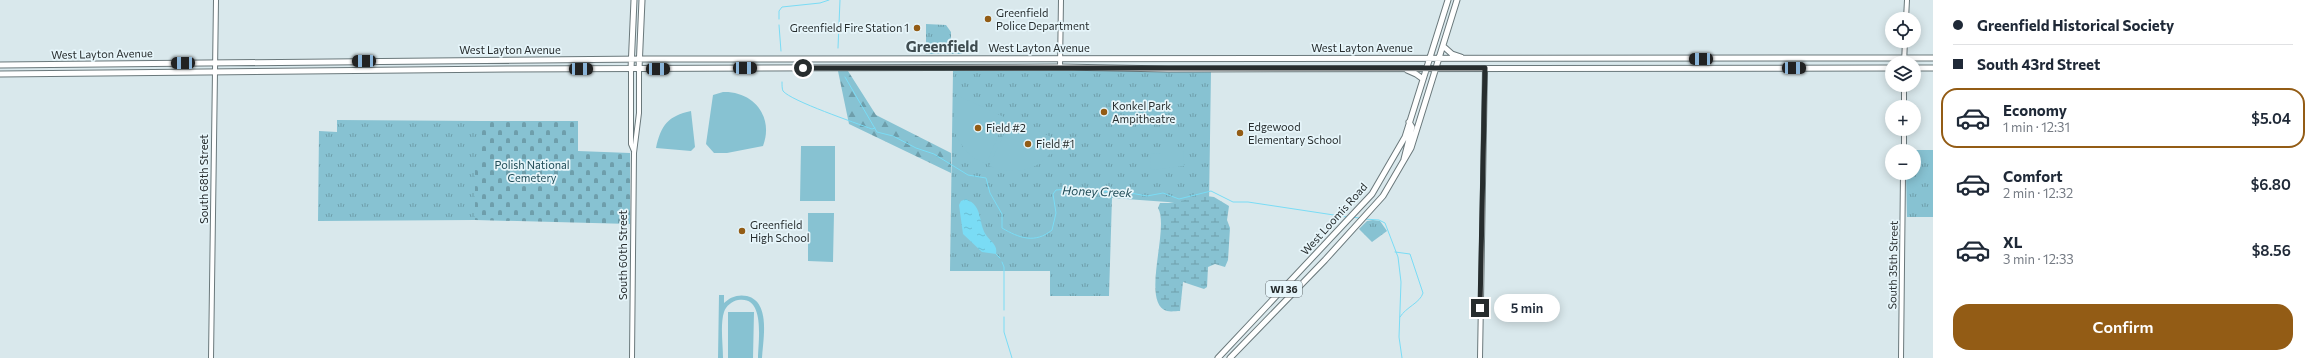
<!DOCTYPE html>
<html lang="en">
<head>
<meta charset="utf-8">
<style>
  :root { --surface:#fff; --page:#f6f6f7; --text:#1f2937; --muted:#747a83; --line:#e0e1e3; --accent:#935c15 }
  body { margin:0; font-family:Commissioner,sans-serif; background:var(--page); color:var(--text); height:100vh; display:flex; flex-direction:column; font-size:15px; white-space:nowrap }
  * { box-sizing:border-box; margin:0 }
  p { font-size:13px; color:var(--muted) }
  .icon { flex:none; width:22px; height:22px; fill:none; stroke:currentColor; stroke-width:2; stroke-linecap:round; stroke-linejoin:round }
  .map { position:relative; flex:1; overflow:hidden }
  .sheet { display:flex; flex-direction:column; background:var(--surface); width:380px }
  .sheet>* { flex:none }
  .banner { display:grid; align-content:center; height:88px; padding:0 20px; background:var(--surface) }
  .tools { position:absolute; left:1885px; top:12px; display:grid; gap:8px }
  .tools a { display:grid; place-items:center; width:36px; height:36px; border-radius:50%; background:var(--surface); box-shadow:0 2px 10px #0003; font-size:20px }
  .end { position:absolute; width:18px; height:18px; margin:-9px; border:5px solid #272d2e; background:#fff; box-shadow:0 0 0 2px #fff }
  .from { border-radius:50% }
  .bubble { position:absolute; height:28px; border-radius:14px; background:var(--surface); box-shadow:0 2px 10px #0003; font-size:13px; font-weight:600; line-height:28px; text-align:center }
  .car { position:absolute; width:12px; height:24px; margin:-12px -6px; border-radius:5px; box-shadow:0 0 3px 1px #0007; background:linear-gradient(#222 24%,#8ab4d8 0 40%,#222 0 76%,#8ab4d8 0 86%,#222 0) }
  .banner b { display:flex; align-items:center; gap:14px; height:38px; font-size:15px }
  .banner b+b { border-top:1px solid var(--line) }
  .banner i { width:10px; height:10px; background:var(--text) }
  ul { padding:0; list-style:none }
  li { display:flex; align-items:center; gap:12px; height:60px; margin:0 8px 6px; padding:0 12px; border:2px solid transparent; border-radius:16px }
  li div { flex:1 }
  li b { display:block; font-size:15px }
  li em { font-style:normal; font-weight:600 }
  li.selected { border-color:var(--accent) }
  li>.icon { width:36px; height:36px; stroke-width:1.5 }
  .primary-button { display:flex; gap:8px; margin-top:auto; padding:8px 20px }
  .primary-button a { flex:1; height:46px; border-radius:16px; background:var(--accent); color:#fff; font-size:16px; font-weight:600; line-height:46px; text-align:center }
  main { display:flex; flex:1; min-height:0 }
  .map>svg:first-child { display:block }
  .grass { fill:url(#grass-tufts) }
  .forest { fill:url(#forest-firs) }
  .wetland { fill:url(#wetland-marsh) }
  .cemetery { fill:url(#cemetery-stones) }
  .garden { fill:#87c2d2 }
  .water { fill:url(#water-ripples) }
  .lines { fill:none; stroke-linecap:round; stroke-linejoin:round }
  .stream { stroke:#7adcf5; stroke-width:1 }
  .minor-casing { stroke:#6a787b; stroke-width:6 }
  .major-casing { stroke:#6a787b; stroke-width:7 }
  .minor { stroke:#fff; stroke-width:4 }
  .major { stroke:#fff; stroke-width:5 }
  .route { stroke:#272d2e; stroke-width:5 }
  .poi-dot { fill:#935c15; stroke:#e6f5fa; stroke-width:1.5 }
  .labels { text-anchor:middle; stroke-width:3.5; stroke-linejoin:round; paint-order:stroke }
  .shield { fill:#e6f5fa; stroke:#60696b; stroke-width:1 }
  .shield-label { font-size:10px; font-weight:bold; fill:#272d2e }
  .poi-label { font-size:11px; fill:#272d2e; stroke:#e6f5fa; text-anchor:start }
  .street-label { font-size:11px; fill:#272d2e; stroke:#e6f5fa }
  .park-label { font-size:11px; fill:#204c57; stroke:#e6f5fa }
  .water-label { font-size:12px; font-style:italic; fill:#1e4a55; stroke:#e6f5fa }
  .district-label { font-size:15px; font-weight:bold; fill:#3f4c50; stroke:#e6f5fa }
</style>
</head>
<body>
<main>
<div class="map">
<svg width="1933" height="358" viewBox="0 0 1933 358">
  <defs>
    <pattern id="grass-tufts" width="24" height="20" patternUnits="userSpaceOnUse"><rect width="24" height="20" fill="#87c2d2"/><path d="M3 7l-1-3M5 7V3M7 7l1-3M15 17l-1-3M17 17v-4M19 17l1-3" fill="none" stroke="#6e9eab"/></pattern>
    <pattern id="forest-firs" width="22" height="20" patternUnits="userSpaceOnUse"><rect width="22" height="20" fill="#87c2d2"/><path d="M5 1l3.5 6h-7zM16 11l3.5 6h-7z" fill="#6e9eab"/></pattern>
    <pattern id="wetland-marsh" width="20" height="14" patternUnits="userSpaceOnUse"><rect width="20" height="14" fill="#87c2d2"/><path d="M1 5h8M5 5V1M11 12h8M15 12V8" fill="none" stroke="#6e9eab"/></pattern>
    <pattern id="cemetery-stones" width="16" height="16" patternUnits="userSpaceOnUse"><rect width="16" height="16" fill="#87c2d2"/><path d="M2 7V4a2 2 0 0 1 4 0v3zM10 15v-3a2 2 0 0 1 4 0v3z" fill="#6e9eab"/></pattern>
    <pattern id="water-ripples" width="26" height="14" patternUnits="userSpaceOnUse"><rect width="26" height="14" fill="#7adcf5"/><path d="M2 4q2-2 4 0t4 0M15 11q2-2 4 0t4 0" fill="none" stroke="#6abdd2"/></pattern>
  </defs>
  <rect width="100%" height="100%" fill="#d9e8ec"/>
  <path class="grass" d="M926 24 946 25 951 32V40L961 45 962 54H926Z
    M953 71H1211L1209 205 1112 198 1109 296H1050V271H950Z
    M337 120 481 121V166H475V220L318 221 319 131 337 132Z
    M1905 150H1933V217H1907L1906 173H1914V151Z
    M1373 220 1380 221 1387 231 1372 242 1359 229 1367 221Z"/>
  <path class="forest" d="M838 71H848L876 115 951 153V173L849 124Z"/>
  <path class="wetland" d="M1206 196 1214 197 1229 206 1227 220 1230 228 1228 260 1225 267 1215 264 1208 267 1207 287 1204 289 1183 282 1180 311C1176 311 1171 312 1167 311 1140 303 1170 228 1158 208L1160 203H1169Z"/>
  <path class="cemetery" d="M481 121H578V151L630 153V224L475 220V166H481Z"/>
  <path class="garden" d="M723 92C754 91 774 117 763 146L727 153H714L706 144 713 95Z
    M959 96 1006 118 986 164C958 153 946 124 959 96Z
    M691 111 695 147 691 151 656 148C661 125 668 116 691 111Z
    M1013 120 1058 140C1045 170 1018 177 989 166L1010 121Z
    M801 146H835V201H800Z
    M1183 151 1184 166 1151 170 1150 154Z
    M808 213H834L833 262 808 261Z
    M719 295H724V303C730 297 738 294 747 296 771 302 763 339 762 358H758C758 342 766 295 738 300 732 301 726 306 724 312 720 325 723 344 723 358H718Z
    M728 312H754L753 358H728Z"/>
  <path class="water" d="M966 199C983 206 978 222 986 235 991 242 998 245 996 254L982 252 963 234 959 205 961 201Z"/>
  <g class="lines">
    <path class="stream" d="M779 19V11L782 7 820 3 829 0
      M779 25 781 51
      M838 48 840 0
      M845 77 877 132 893 136 916 148 934 154 968 175 986 178 990 193 1002 214V228C1019 238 1035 244 1052 230L1056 213 1053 194 1056 190 1069 189 1080 193 1091 191 1125 192 1147 196 1163 193 1179 199 1211 191 1233 202H1248L1347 217
      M782 82C782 85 782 89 783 91 791 101 856 123 872 129L875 128
      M1352 217 1359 218
      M1364 219 1379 220 1385 223 1398 257 1401 282 1399 337 1402 358
      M1395 252 1410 254 1423 293C1420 303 1406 307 1400 317
      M996 254 1000 258
      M1002 262 1004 267V310
      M1004 317V332L1012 358"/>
    <g class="minor-casing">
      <path id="minor" d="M1906 19 1907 0
        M1904 63 1905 41
        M1060 67 1061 0
        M631 69V144L634 151
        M1904 107V85
        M1904 151V129
        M211 358 216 0
        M632 358 634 153 639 113V69
        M1480 358 1485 68
        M1901 358 1903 173"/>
    </g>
    <g class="major-casing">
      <path id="major" d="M1443 46 1452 54 1461 57
        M0 65 646 59 1933 58
        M1914 68H1933
        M631 69 634 0
        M639 69 642 0
        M1407 70 1416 74 1423 79
        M0 74 507 69 1060 67 1168 69 1892 68
        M1404 159 1412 127 1409 122
        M1218 358 1372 194 1405 137 1448 0
        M1230 358 1325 260 1383 196 1411 148 1457 0"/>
    </g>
    <use href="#minor" class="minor"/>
    <use href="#major" class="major"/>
  </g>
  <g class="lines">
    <path class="route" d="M803 68H1485L1480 308"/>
  </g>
  <g class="poi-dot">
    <circle cx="988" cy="19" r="4"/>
    <circle cx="917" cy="28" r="4"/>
    <circle cx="1104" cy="112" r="4"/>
    <circle cx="978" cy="128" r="4"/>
    <circle cx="1240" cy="133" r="4"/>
    <circle cx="1028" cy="144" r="4"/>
    <circle cx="742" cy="231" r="4"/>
  </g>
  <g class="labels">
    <rect class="shield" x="1266" y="281" width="36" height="16" rx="3"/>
    <g class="shield-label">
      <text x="1284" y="293">WI 36</text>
    </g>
    <g class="poi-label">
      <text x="996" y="17">Greenfield<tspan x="996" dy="13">Police Department</tspan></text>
      <text x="909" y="32" text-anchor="end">Greenfield Fire Station 1</text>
      <text x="1112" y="110">Konkel Park<tspan x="1112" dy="13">Ampitheatre</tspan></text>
      <text x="1248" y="131">Edgewood<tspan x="1248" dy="13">Elementary School</tspan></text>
      <text x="986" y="132">Field #2</text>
      <text x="1036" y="148">Field #1</text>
      <text x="750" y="229">Greenfield<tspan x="750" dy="13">High School</tspan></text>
    </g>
    <g class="street-label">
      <text x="1039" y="52">West Layton Avenue</text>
      <text x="1362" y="52">West Layton Avenue</text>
      <text x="510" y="54">West Layton Avenue</text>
      <text transform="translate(102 54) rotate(-1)" y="4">West Layton Avenue</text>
      <text transform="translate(204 179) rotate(-90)" y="4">South 68th Street</text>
      <text transform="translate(1334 219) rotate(-48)" y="4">West Loomis Road</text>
      <text transform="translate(623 255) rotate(-90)" y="4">South 60th Street</text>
      <text transform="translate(1893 265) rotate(-89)" y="4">South 35th Street</text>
    </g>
    <g class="park-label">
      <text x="532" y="169">Polish National<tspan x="532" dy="13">Cemetery</tspan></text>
    </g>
    <g class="water-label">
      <text transform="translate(1097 192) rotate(2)" y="4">Honey Creek</text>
    </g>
    <g class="district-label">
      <text x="942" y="52">Greenfield</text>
    </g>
  </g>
</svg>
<div class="tools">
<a><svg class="icon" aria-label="locate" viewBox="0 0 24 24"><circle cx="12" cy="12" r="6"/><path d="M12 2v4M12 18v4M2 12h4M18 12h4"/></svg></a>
<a><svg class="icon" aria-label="layers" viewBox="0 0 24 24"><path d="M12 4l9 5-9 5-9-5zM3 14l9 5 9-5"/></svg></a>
<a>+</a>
<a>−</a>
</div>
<i class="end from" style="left:803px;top:68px"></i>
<i class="end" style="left:1480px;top:308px"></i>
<div class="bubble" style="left:1494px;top:294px;width:66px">5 min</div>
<i class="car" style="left:1701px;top:59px;rotate:270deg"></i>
<i class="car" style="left:364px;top:61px;rotate:269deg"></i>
<i class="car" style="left:183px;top:63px;rotate:269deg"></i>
<i class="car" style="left:745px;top:68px;rotate:90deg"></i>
<i class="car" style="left:1794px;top:68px;rotate:90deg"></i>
<i class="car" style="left:581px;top:69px;rotate:90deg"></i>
<i class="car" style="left:658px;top:69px;rotate:90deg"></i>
</div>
<section class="sheet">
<div class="banner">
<b><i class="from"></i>Greenfield Historical Society</b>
<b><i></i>South 43rd Street</b>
</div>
<ul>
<li class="selected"><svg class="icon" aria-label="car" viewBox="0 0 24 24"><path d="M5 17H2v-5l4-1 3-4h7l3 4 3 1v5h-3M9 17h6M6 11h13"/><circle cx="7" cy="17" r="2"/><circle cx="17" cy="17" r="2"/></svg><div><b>Economy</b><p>1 min · 12:31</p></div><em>$5.04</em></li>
<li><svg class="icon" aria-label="car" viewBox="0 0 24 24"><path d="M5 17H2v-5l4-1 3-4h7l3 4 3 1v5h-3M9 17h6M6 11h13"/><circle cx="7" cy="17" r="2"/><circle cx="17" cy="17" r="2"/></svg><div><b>Comfort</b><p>2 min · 12:32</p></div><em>$6.80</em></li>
<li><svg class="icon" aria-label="car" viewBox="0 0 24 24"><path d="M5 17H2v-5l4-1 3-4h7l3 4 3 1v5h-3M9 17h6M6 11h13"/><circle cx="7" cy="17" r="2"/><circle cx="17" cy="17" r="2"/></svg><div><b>XL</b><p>3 min · 12:33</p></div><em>$8.56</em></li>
</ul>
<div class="primary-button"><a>Confirm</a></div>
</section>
</main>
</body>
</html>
